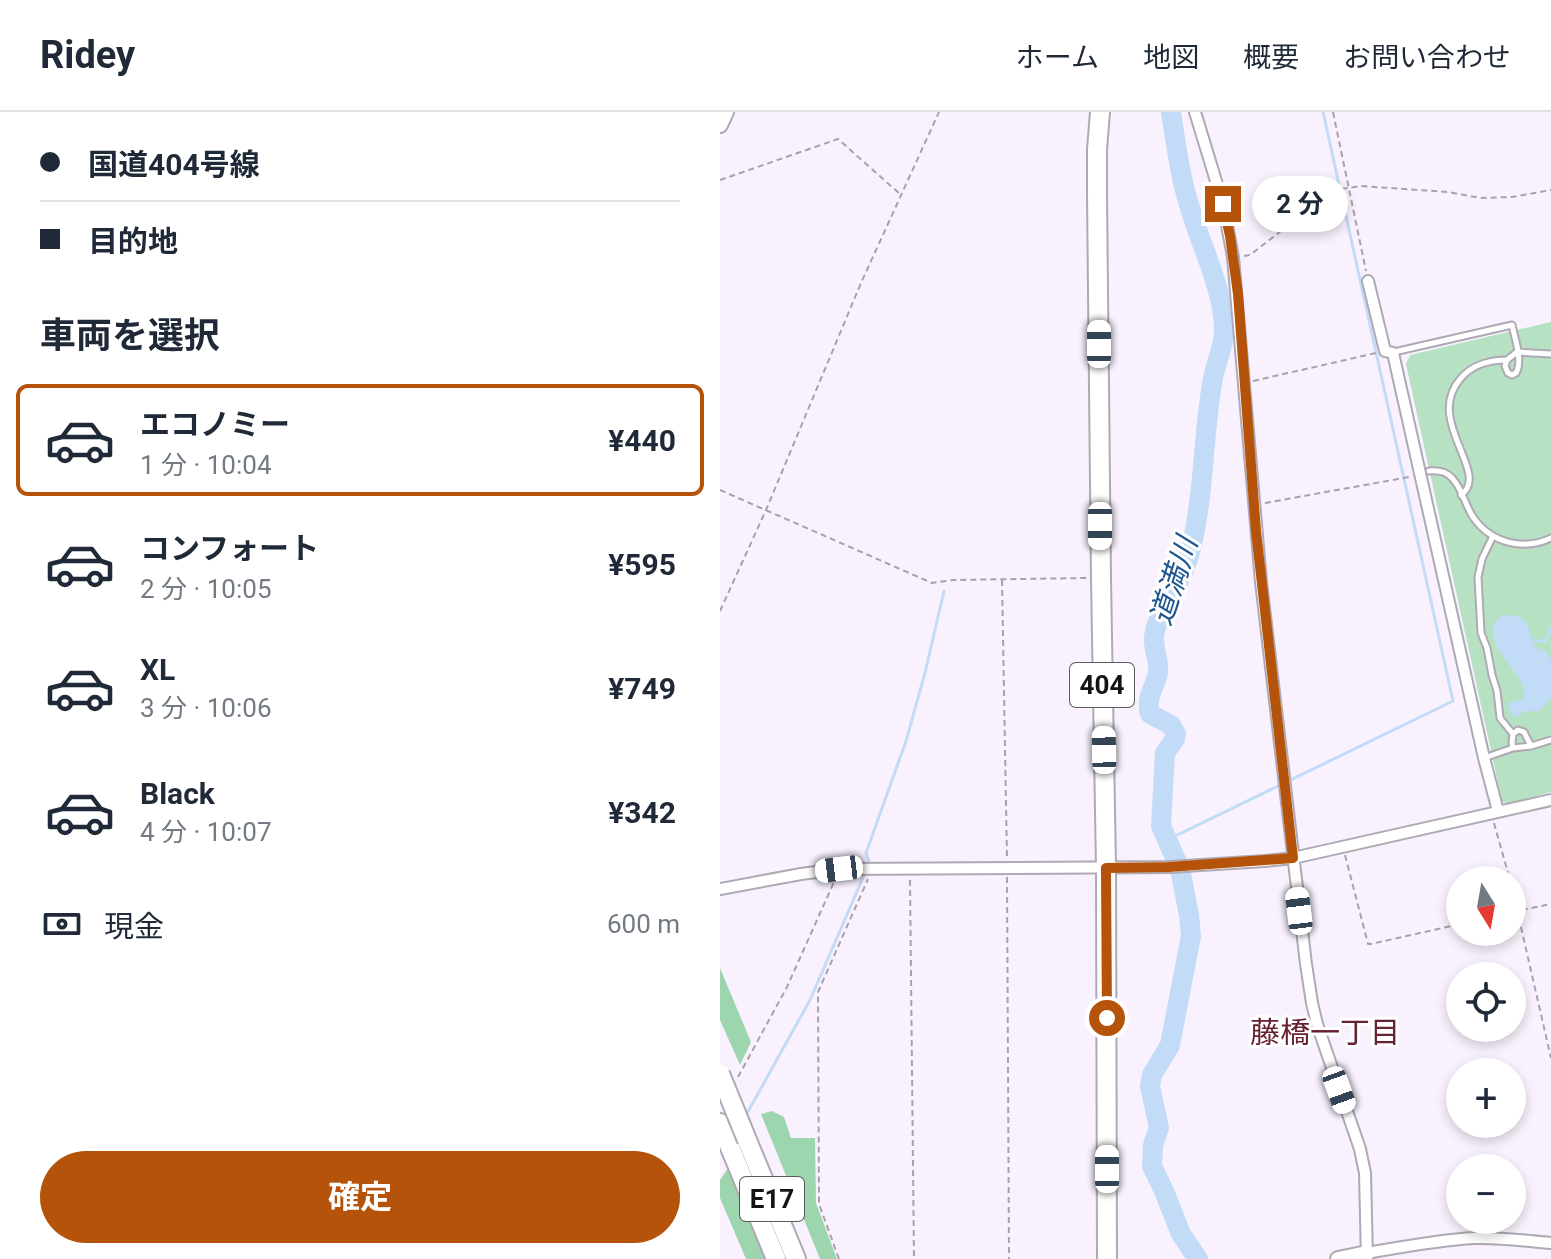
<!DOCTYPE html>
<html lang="ja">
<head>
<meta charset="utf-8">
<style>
  :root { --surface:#fff; --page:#f2f2f3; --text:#1f2937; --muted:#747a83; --line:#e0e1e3; --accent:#b45309 }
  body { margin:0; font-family:Roboto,"Noto Sans JP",sans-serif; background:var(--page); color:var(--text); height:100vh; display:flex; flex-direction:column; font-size:30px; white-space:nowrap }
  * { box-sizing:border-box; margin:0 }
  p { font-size:26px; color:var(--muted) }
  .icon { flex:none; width:44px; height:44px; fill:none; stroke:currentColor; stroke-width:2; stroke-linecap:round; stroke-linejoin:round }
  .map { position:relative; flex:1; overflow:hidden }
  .panel { display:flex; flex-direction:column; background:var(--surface); width:720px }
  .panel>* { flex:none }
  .hud { display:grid; align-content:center; height:176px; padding:0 40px; background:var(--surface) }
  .needle { width:52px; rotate:169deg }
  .buttons { position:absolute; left:726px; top:754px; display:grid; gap:16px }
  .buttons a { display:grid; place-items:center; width:80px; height:80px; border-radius:50%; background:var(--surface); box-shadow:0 4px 12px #0003; font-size:40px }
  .end { position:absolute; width:36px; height:36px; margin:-18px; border:10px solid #b45309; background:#fff; box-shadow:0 0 0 4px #fff }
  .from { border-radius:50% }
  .bubble { position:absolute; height:56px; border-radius:28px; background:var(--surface); box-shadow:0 4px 12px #0003; font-size:26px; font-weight:700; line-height:56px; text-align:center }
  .car { position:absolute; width:24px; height:48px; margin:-24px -12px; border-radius:10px; box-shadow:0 0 6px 2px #0007; background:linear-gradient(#fff 24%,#345 0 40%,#fff 0 76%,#345 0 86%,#fff 0) }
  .hud b { display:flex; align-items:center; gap:28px; height:76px; font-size:30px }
  .hud b+b { border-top:2px solid var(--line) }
  .hud i { width:20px; height:20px; background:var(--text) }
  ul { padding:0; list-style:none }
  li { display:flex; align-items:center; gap:24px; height:112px; margin:0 16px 12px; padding:0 24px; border:4px solid transparent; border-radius:12px }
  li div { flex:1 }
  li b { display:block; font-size:30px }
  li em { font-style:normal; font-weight:700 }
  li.selected { border-color:var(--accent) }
  li>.icon { width:72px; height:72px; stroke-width:1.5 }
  h2 { padding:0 40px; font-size:36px; line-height:96px }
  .pay { display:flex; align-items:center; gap:20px; height:88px; padding:0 40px; font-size:30px }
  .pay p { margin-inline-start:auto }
  .button { display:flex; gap:16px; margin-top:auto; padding:16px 40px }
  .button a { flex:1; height:92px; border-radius:48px; background:var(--accent); color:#fff; font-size:32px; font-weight:700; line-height:92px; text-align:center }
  header { display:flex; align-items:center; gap:48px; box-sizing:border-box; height:112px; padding:0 40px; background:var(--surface); border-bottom:2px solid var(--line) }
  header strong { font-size:38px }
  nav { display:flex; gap:44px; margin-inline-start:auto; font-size:28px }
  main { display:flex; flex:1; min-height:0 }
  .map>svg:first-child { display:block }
  .green { fill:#b7e1c3 }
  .forest { fill:#9dd5af }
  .water { fill:#c2dbf7 }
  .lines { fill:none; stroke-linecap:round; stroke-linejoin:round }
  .stream { stroke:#c2dbf7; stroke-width:3 }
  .river { stroke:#c2dbf7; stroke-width:20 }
  .lane-casing { stroke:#afa9b4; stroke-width:9 }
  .street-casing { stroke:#afa9b4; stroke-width:14 }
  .secondary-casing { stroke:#afa9b4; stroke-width:18 }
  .highway-casing { stroke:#afa9b4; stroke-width:22 }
  .path { stroke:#a7a1aa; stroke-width:2; stroke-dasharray:6 4; stroke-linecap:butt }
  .lane { stroke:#fff; stroke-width:5 }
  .street { stroke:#fff; stroke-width:10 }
  .secondary { stroke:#fff; stroke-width:14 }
  .highway { stroke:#fff; stroke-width:18 }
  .highway-bridge-casing { stroke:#afa9b4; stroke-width:22; stroke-linecap:butt }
  .highway-bridge { stroke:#fff; stroke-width:18 }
  .route { stroke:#b45309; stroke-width:10 }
  .labels { text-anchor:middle; stroke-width:6; stroke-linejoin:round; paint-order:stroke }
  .shield { fill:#fff; stroke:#5c5a5d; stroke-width:2 }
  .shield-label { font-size:26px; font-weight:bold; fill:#161317 }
  .water-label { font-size:30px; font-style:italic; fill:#215790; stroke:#fff }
  .neighbourhood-label { font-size:30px; fill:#672231; stroke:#fff }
</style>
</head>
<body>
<header>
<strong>Ridey</strong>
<nav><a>ホーム</a><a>地図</a><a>概要</a><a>お問い合わせ</a></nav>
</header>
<main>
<section class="panel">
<div class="hud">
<b><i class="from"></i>国道404号線</b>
<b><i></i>目的地</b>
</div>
<h2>車両を選択</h2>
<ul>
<li class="selected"><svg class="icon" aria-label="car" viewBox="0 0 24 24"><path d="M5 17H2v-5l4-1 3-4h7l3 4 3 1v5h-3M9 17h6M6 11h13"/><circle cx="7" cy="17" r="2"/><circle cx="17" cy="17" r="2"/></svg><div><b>エコノミー</b><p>1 分 · 10:04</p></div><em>¥440</em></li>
<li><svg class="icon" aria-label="car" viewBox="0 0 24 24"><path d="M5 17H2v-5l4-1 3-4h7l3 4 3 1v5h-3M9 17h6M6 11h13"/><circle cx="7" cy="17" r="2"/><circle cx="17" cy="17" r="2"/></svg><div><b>コンフォート</b><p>2 分 · 10:05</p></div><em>¥595</em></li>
<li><svg class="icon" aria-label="car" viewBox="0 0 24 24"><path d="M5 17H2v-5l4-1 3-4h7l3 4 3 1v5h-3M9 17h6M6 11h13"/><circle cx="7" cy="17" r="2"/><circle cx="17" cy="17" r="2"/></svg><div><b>XL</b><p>3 分 · 10:06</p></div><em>¥749</em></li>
<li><svg class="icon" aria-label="car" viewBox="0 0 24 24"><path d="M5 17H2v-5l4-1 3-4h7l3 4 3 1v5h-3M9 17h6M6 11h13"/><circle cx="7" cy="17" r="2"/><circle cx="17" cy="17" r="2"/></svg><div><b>Black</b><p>4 分 · 10:07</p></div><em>¥342</em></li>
</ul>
<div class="pay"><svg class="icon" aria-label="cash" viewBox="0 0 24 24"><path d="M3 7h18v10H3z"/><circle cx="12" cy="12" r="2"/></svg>現金<p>600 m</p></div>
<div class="button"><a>確定</a></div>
</section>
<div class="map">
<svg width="831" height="1147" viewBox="0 0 831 1147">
  <rect width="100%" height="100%" fill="#f9f2fe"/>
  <path class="green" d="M831 210V680L788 692 782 689 686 252 690 243Z"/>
  <path class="forest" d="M0 856 31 930 20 953 0 908Z
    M52 999 64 1005 71 1026H95L96 1091 117 1147H100L41 1002Z
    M10 1053 48 1147H26L0 1086V1068Z"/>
  <path class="water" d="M784 503C812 503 806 516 815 535L826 539 831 547V586L819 599H804L797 605 793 604 788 594 789 590 801 588 803 586C804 581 805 578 803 573 795 555 753 518 784 503Z"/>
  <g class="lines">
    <path class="stream" d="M812 529H826L831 516
      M447 728 733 589 603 0
      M148 754 150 752 146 741 186 629 205 561 224 479
      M25 1005 90 888 145 761"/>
    <path class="river" d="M451 0C456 32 460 65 470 96 481 134 504 178 504 219 504 234 496 251 493 266 482 326 485 389 468 447 460 473 441 494 435 519 431 536 440 547 438 561 435 576 425 585 430 602L451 613 456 622 455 627 445 641 441 714 460 757 469 803 471 824 450 933 432 963 430 974 439 1016 433 1033 432 1054 444 1079 461 1122 478 1147"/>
    <g class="lane-casing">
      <path id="lane" d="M674 240 792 213C795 227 803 249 796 261L792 263 788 261 785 254 787 248 797 240 831 242
        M709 359C718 358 726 359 732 366 742 376 745 393 753 405 771 431 803 439 831 426
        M741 383C772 361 703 309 741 266 752 253 770 248 787 248
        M773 424 762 447 758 465 761 521 767 536 772 563 777 579 780 606 793 622
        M793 636 792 631 793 622 798 618 804 620 811 634
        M764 646 793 636 811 634 831 628"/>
    </g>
    <g class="street-casing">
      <path id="street" d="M475 0 503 92 513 145 541 470 586 852 592 891 597 912 640 1037 645 1061 647 1147
        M648 169 665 239 673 241 764 646 778 699
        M0 777 81 762 119 757 449 755 545 749 573 746 831 688
        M647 1141C682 1135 718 1128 754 1126 780 1125 806 1129 831 1131"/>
    </g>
    <g class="secondary-casing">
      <path id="secondary" d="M0 13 6 0
        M618 1147 647 1141"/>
    </g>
    <g class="highway-casing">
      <path id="highway" d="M380 0 377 38V82L381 466 386 756 387 1147
        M0 1011 56 1147
        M27 1028 76 1147"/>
    </g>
    <path class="path" d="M613 0 646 159
      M0 68 118 27 180 82
      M524 144 530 143 614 78 641 74 728 80 761 86 792 85 831 78
      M533 269 656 241
      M0 378 212 471 233 468 367 466
      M545 391 689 365
      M282 468 287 747
      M0 499 46 398 141 171 219 0
      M774 711 790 768
      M625 743 648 832H651L740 812
      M287 765 289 1147
      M190 768 194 1147
      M792 776 831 946
      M792 800 831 792
      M18 965 67 875 114 770
      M119 1147 99 1092 98 880 148 767"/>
    <use href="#lane" class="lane"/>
    <use href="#street" class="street"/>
    <use href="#secondary" class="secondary"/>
    <use href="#highway" class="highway"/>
    <g class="highway-bridge-casing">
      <path id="highway-bridge" d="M0 962 27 1028"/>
    </g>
    <use href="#highway-bridge" class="highway-bridge"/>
  </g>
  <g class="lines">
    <path class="route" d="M387 906 386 756 449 755 573 746 536 419 518 182 510 124 503 92"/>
  </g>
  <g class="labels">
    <g class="shield">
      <rect x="350" y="551" width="64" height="44" rx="6"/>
      <rect x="20" y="1065" width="64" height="44" rx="6"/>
    </g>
    <g class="shield-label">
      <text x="382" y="582">404</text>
      <text x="52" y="1096">E17</text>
    </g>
    <g class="water-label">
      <text transform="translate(454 469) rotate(-72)" y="10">道満川</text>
    </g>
    <g class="neighbourhood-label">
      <text x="605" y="931">藤橋一丁目</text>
    </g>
  </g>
</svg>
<div class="buttons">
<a><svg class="needle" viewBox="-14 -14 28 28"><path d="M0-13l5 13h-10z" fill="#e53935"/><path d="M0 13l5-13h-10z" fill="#747a83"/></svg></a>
<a><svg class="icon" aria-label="locate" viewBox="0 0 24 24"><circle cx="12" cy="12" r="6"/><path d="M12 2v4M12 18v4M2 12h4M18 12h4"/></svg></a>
<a>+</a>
<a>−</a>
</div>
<i class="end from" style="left:387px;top:906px"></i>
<i class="end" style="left:503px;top:92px"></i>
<div class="bubble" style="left:532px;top:64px;width:96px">2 分</div>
<i class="car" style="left:379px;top:232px;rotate:0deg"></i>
<i class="car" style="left:380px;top:414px;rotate:180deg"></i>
<i class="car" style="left:384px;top:638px;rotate:359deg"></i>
<i class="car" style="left:119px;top:757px;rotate:263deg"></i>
<i class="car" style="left:579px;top:799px;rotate:353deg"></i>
<i class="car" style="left:619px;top:978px;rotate:160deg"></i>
<i class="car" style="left:387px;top:1057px;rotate:0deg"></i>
</div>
</main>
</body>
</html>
